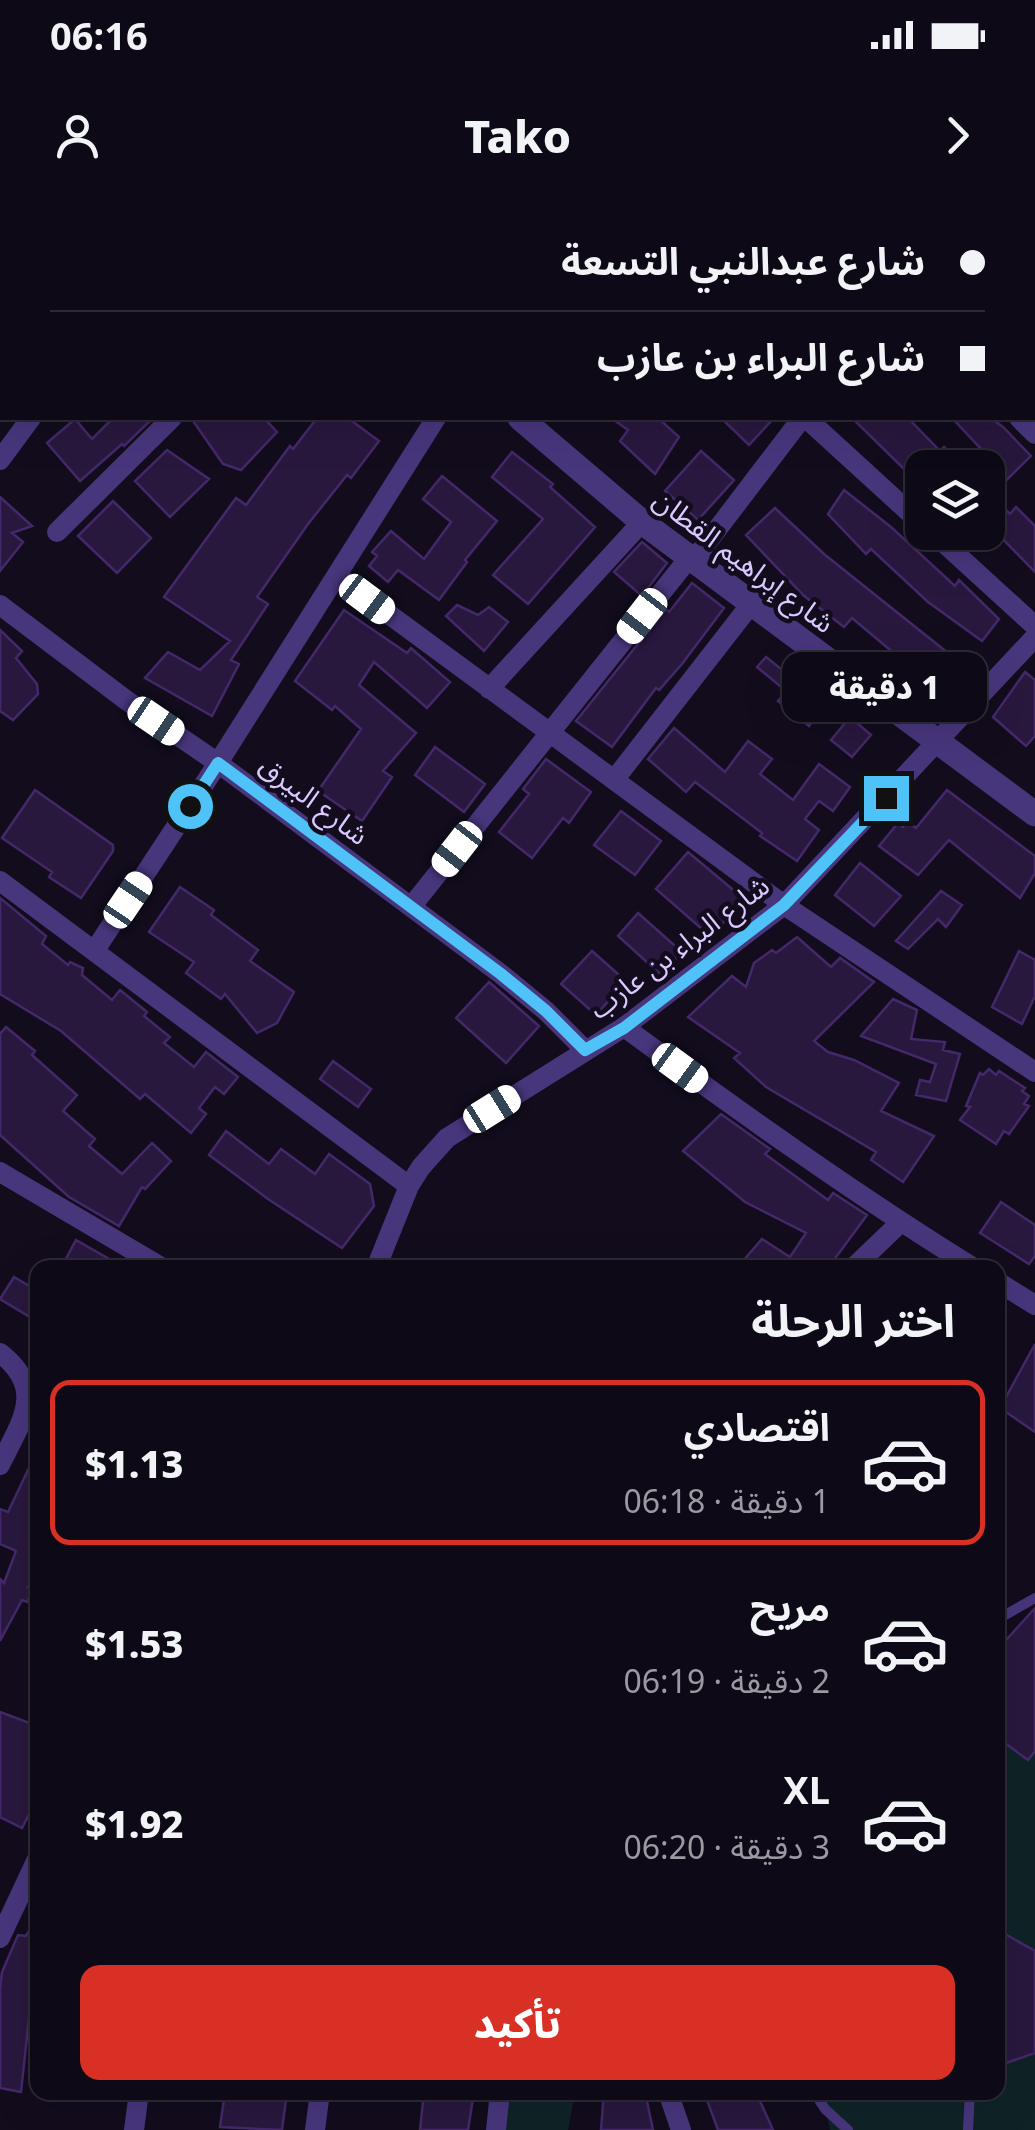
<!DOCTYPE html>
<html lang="ar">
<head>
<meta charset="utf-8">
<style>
  :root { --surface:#0e0916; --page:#17121f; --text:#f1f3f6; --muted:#9b9aa1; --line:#2e2a35; --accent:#d93025 }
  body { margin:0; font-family:"Noto Sans","Noto Sans Arabic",sans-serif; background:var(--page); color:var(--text); direction:rtl; height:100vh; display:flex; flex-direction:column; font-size:38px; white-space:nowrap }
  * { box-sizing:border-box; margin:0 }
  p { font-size:32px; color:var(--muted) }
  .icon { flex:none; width:55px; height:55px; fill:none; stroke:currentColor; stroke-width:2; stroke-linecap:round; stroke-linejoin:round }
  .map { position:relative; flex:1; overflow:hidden; direction:ltr }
  .sheet { position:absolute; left:30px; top:1060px; width:975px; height:840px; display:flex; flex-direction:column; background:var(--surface); border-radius:20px; box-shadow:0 10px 40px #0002,0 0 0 2px var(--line); direction:rtl }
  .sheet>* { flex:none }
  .top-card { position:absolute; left:0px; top:0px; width:1035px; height:220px; box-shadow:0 10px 40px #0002,0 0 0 2px var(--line); direction:rtl; display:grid; align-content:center; height:220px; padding:0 50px; background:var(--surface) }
  .fabs { position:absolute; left:905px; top:250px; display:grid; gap:20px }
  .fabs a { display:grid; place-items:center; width:100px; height:100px; border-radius:20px; background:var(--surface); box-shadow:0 10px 40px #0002,0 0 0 2px var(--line); font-size:50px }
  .end { position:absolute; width:45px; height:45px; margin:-22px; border:12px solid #4fc3f7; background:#111; box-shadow:0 0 0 5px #111 }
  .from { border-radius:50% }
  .bubble { position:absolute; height:70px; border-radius:20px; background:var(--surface); box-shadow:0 10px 40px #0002,0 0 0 2px var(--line); font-size:32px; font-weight:800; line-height:70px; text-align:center; direction:rtl }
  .car { position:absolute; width:30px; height:60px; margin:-30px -15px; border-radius:12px; box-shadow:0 0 8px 2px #0007; background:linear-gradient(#fff 24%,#345 0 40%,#fff 0 76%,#345 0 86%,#fff 0) }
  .top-card b { display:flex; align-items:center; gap:35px; height:95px; font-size:38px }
  .top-card b+b { border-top:2px solid var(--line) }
  .top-card i { width:25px; height:25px; background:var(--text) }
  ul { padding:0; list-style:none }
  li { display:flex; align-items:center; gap:30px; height:165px; margin:0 20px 15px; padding:0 30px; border:5px solid transparent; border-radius:20px }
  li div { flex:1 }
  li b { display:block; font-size:38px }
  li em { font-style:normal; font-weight:800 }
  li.selected { border-color:var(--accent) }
  li>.icon { width:90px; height:90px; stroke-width:1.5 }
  h2 { padding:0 50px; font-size:45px; line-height:120px }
  .cta { display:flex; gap:20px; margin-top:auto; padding:20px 50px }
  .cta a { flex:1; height:115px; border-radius:20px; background:var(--accent); color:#fff; font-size:40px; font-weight:800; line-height:115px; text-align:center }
  .status { display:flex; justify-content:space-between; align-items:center; height:70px; padding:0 50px; background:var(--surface); direction:ltr }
  .status svg { height:28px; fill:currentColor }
  header { display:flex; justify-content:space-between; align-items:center; height:130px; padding:0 50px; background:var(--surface); font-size:45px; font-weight:800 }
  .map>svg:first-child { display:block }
  .green { fill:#0f2327 }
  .building { fill:#28183e; stroke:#44296a; stroke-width:2.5 }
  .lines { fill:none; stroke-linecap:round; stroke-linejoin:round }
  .service { stroke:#48367d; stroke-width:10 }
  .minor { stroke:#48367d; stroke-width:20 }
  .tertiary { stroke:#48367d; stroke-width:25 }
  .route { stroke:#4fc3f7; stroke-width:12 }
  .labels { text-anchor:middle; stroke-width:9; stroke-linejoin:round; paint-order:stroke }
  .street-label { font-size:28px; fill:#dac8ff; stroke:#120c1d }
</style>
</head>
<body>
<div class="status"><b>06:16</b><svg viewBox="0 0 49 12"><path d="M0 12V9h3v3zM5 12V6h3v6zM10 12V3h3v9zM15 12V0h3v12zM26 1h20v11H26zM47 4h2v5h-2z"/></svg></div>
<header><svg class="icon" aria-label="forward" viewBox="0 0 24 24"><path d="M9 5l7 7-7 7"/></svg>Tako<svg class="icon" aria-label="person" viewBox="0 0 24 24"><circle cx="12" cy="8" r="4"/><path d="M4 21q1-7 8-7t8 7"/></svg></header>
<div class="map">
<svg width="1035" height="1930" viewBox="0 0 1035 1930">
  <rect width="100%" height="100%" fill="#120c1d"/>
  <path class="green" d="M1035 1421V1930H830L823 1893 998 1892V1468Z
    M505 1893H575L568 1930H502Z"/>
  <path class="building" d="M113 218H153L124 246 122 244 80 281 47 243 75 219 92 239Z
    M191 218H264L277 232 241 270 223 264Z
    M317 218H348L379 241 351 278 347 275 308 324 257 397 268 404 231 460 239 464 212 516 145 478 168 452 200 470 230 441 164 397 236 298 246 305 290 246 293 249Z
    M611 218H658L679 237 655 274 620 241 628 230Z
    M721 218H774L749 245Z
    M852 218H908L940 251 944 247 963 266 981 249 952 218H991L1003 227 1031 256 991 295 1010 314 1016 307 1035 326V372L988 324V268H903Z
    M167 250 209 279 170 317 135 281Z
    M701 251 734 280 698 320 665 291Z
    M512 252 553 284 550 287 595 327 528 404 493 375 543 319 492 277Z
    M442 276 497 321 465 360 467 362 439 400 398 370 388 382 369 366 377 356 372 352 391 331 424 359 451 322 423 299Z
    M844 290 891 327 955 386 959 380 999 419 982 441 928 402 871 349 866 354 828 314Z
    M0 297 32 326 12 333 23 342 0 371Z
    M113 301 151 338 117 373 78 336Z
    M775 308 824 354 968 469 945 496 852 418 844 427 803 395 746 335Z
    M642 342 667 363 642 396 614 372Z
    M692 383 724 408 682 464 659 490 656 488 612 547 576 521 666 409 669 412Z
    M457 405 478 415 489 407 508 422 484 451 446 416Z
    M344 410 407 453 411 448 450 482 427 508 374 462 359 485 416 533 383 571 392 577 362 621 318 591 361 529 335 506 332 510 295 481Z
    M0 430 22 451 16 458 37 484 38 494 13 520 0 511Z
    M766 457 826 505 809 526 778 501 786 491 757 467Z
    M1025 472 1035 480V536L1026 546 993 517Z
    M850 517 871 535 852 557 831 540Z
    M674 528 725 572 748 541 772 559 760 574 793 600 819 564 850 587 833 611 819 601 805 619 819 630 797 661 760 636 762 633 695 582 686 592 648 559Z
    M435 547 485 584 464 612 415 575Z
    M546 559 591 592 569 623 563 618 532 658 499 632 529 594 523 589Z
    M35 590 113 645V651L81 698 49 677 52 672 2 638Z
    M947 590 1035 656V673L1020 698 949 640 918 675 879 646 898 623 903 627 907 621 916 628Z
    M621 611 661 641 635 675 594 645Z
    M688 652 744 699 711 737 656 689Z
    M860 663 901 696 874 726 835 695Z
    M180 687 214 710 211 715 258 750 250 761 294 792 277 823 257 833 225 794 221 799 186 773 194 762 149 732Z
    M941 691 962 705 946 727 938 719 908 749 896 741Z
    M0 698 46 736 42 744 68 765 70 762 83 768 82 775 112 800 120 790 147 812 144 816 170 837 164 843 194 867 206 852 238 877 224 894 215 887 199 908 206 914 191 933 145 894 140 899 61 831 0 794Z
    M638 713 682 752 661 775 618 736Z
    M797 737 831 767 840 758 874 782 814 841 828 852 854 860 899 883 881 911 934 936 903 982 871 960 876 952 766 887 734 858 740 853 688 817 732 776 746 787 754 763 772 750 776 753Z
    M592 751 626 781 596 815 561 784Z
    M1019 751 1035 760V796L1022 824 992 807Z
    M489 782 539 826 506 863 456 818Z
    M893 799 917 810 911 839 945 842 943 850 960 854 946 901 916 895 920 880 930 882 936 864 861 836Z
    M6 827 35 851 32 855 77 895 63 911 95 939 89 946 122 974 152 943 171 961 145 989 142 987 119 1026 69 997 0 935V834Z
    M333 861 371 889 358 907 320 879Z
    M989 869 996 875 999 871 1025 888 1022 891 1029 896 1024 904 1029 906 1009 934 1004 931 996 944 960 920 970 907 966 906 980 873 983 875Z
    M721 914 770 949 765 954 828 1000 833 993 867 1015 828 1068H737L762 1039 790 1057 806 1033 745 1002 683 951Z
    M226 931 269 964 281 949 315 974 329 954 370 984 374 1006 342 1048 268 999 209 955Z
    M1001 1002 1035 1025V1056L1029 1064 980 1033Z
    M76 1040 125 1068H61Z
    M14 1077 38 1091V1122L0 1099Z
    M1035 1144V1232L1000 1208Z
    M38 1249V1370L28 1387H34L27 1402 22 1400 0 1441V1379L4 1383 16 1351 0 1344V1309L8 1312Z
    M1035 1408V1551L1028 1560 998 1538V1449Z
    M0 1512 38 1526V1597L22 1628 0 1617Z
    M38 1716V1821L29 1818 21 1892 0 1888V1788L2 1772 18 1735 26 1736Z
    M998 1730 1035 1751V1853L1006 1863H998Z
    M225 1892H287L282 1930 220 1927Z
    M424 1892H474L468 1930H420Z
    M604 1892H645L653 1930H601Z
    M704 1892H756L773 1930H718Z"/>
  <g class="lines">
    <path class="service" d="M998 1419 1035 1398
      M814 1892 825 1909 848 1930
      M968 1930 970 1892"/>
    <path class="minor" d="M26 0 29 2
      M565 0 568 2
      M811 0 813 2
      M921 0 924 2
      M58 2 61 0
      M245 2 247 0
      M0 54 2 52
      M1032 120 1035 123
      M806 218 922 324
      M1019 218 1035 234
      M0 260 31 218
      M57 332 172 218
      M932 332 1035 426
      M693 361 802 218
      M337 376 784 705 1035 872
      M0 405 126 500 218 563 501 774 546 811 585 850
      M489 489 642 322
      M614 580 751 404
      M0 681 409 986
      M411 707 689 358
      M95 750 218 563 436 218
      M624 827C739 911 853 993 974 1068
      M0 972 163 1068
      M376 1068 409 986 421 967 447 938 624 827 784 705 1035 437
      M853 1068 901 1022
      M998 1082 1035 1105
      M0 1153C47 1189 21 1222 0 1265
      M0 1738 38 1657
      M668 1892 681 1930
      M134 1930 139 1892
      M315 1930 320 1892
      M496 1930 500 1892"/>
    <path class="tertiary" d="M273 0 276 2
      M520 218 642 322 1035 614"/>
  </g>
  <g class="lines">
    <path class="route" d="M190 606 218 563 501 774 546 811 585 850 624 828 784 705 886 598"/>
  </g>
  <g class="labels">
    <g class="street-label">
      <text transform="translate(744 361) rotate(37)" y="10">شارع إبراهيم القطان</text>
      <text transform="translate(314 600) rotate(37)" y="10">شارع البيرق</text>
      <text transform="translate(679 747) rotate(-37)" y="10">شارع البراء بن عازب</text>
    </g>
  </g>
</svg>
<div class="fabs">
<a><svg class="icon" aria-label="layers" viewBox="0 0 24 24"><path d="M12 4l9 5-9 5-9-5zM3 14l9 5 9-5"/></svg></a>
</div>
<i class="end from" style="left:190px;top:606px"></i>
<i class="end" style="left:886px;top:598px"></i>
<div class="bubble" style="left:782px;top:452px;width:205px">1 دقيقة</div>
<i class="car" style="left:367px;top:399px;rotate:127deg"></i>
<i class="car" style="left:642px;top:416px;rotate:218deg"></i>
<i class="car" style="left:156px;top:521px;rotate:124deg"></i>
<i class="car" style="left:457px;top:649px;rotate:218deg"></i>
<i class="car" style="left:128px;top:700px;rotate:34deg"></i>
<i class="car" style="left:680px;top:868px;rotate:126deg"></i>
<i class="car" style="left:492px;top:909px;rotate:58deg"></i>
<div class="top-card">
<b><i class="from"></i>شارع عبدالنبي التسعة</b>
<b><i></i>شارع البراء بن عازب</b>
</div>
<section class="sheet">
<h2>اختر الرحلة</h2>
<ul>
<li class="selected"><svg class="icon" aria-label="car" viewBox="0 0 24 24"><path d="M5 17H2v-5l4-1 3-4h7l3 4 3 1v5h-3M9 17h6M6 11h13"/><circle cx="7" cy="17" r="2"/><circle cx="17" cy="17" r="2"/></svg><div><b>اقتصادي</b><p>1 دقيقة · 06:18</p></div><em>$1.13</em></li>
<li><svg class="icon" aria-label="car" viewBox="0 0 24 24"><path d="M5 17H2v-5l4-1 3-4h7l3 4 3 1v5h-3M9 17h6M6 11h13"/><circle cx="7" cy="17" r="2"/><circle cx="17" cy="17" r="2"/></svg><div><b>مريح</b><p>2 دقيقة · 06:19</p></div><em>$1.53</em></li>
<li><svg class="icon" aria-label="car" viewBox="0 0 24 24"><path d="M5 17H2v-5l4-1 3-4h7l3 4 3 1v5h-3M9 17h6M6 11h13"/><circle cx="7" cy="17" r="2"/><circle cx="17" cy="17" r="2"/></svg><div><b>XL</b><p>3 دقيقة · 06:20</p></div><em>$1.92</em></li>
</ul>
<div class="cta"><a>تأكيد</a></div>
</section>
</div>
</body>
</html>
